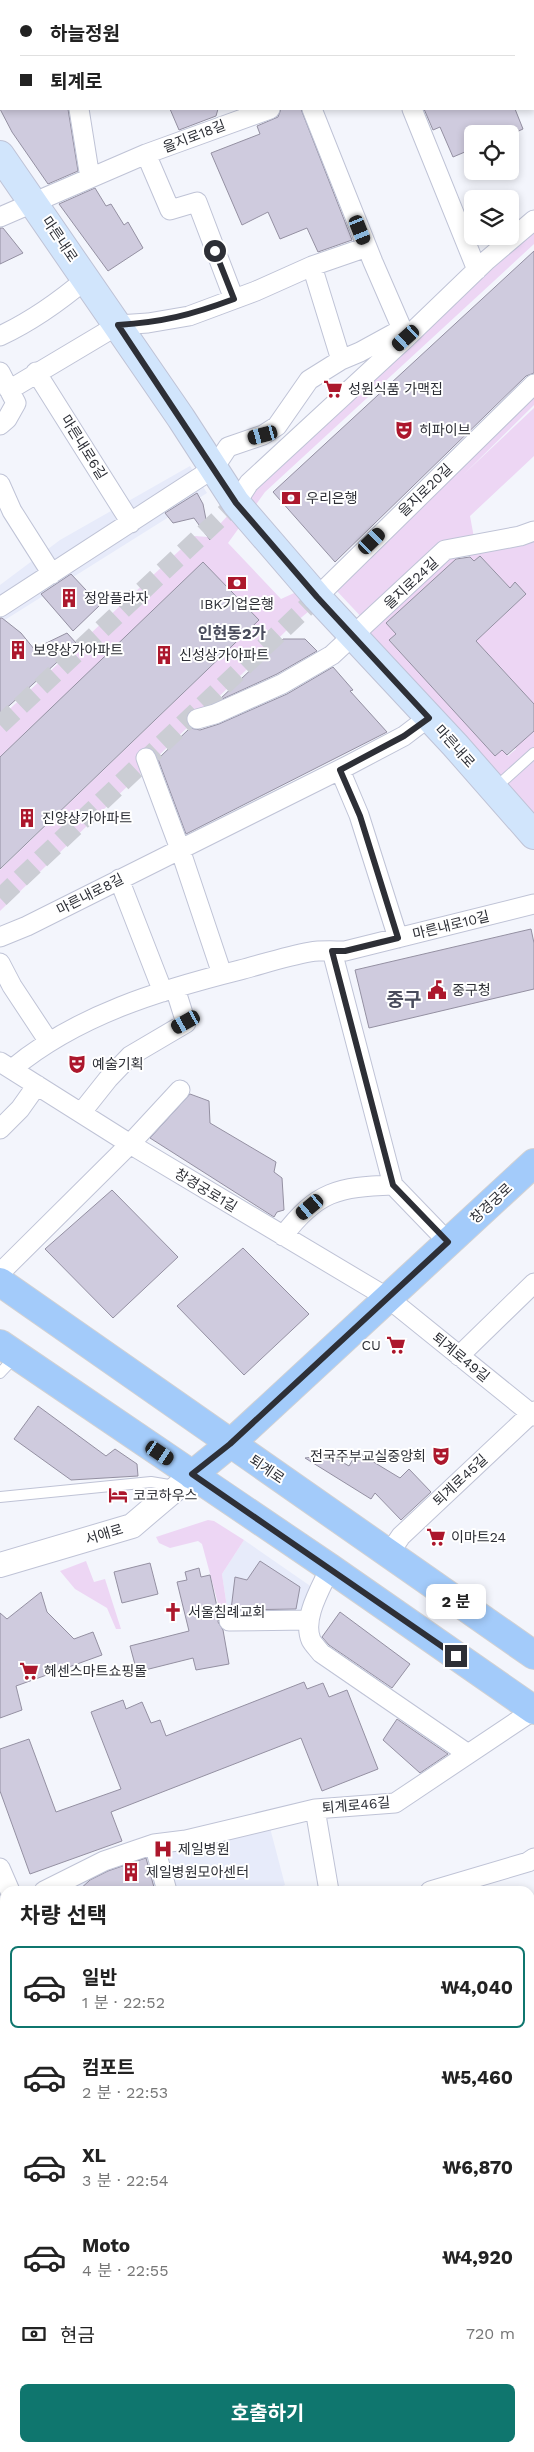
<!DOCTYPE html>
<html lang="ko">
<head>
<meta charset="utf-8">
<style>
  :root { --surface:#fff; --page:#f6f6f6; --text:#222; --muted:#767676; --line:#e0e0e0; --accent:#0f766e }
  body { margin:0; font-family:"Work Sans","Noto Sans KR",sans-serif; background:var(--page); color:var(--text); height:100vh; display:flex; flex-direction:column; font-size:19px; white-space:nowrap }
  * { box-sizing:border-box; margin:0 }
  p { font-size:16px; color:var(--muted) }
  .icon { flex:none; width:28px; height:28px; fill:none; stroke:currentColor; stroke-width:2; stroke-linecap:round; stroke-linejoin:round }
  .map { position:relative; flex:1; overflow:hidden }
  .drawer { position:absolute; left:0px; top:1886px; width:535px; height:566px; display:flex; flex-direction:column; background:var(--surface); border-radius:15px 15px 0 0; box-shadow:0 2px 8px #0003 }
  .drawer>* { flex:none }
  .guide { position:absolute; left:0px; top:0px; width:535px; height:110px; box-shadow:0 2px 8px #0003; display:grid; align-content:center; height:110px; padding:0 20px; background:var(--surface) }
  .tools { position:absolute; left:464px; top:125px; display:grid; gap:10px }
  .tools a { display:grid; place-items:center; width:55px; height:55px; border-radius:8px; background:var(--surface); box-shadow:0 2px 8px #0003; font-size:25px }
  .end { position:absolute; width:22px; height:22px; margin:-11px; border:6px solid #2d2f36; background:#fff; box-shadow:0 0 0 2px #fff }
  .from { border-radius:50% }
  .bubble { position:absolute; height:35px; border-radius:8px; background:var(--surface); box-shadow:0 2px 8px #0003; font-size:16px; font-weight:700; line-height:35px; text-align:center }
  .car { position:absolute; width:15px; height:30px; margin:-15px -8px; border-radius:6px; box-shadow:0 0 4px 1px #0007; background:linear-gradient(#222 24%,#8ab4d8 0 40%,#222 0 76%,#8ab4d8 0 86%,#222 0) }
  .guide b { display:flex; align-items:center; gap:18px; height:48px; font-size:19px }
  .guide b+b { border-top:1px solid var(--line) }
  .guide i { width:12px; height:12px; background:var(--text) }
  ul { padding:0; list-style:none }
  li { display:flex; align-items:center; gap:15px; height:82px; margin:0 10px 8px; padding:0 10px; border:2px solid transparent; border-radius:8px }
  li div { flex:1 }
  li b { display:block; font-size:19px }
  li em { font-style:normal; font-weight:700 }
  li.current { border-color:var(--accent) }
  li>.icon { width:45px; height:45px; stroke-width:1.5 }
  h2 { padding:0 20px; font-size:22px; line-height:60px }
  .pay { display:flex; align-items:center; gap:12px; height:55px; padding:0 20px; font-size:19px }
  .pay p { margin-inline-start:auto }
  .cta { display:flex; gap:10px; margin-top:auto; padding:10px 20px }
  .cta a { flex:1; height:58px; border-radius:8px; background:var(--accent); color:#fff; font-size:20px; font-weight:700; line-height:58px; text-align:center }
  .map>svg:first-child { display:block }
  .built { fill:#e7ebfa }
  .green { fill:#edd6f4 }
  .building { fill:#cfcbde; stroke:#9490a2 }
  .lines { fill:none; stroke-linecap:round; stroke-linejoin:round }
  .minor-tunnel { stroke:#cbcdd4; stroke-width:19; stroke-dasharray:19 9; stroke-linecap:butt }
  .service-casing { stroke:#bfc3d6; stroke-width:12 }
  .minor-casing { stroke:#bfc3d6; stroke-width:21 }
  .tertiary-casing { stroke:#bfc3d6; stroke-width:26 }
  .secondary-casing { stroke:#bfc3d6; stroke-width:30 }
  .primary-casing { stroke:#d1d1d3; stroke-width:30 }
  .service { stroke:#fff; stroke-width:10 }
  .minor { stroke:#fff; stroke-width:19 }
  .tertiary { stroke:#fff; stroke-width:24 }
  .secondary { stroke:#d1e5fc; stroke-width:28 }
  .primary { stroke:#a3cbfa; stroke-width:28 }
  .route { stroke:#2d2f36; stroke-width:6 }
  .labels { text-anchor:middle; stroke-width:4; stroke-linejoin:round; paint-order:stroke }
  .street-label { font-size:14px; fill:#2d2f36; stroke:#fff }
  .poi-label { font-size:14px; fill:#2d2f36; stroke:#fff; text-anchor:start }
  .quarter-label { font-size:16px; font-weight:bold; fill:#494c5c; stroke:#fff }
  .district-label { font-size:19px; font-weight:bold; fill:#494c5c; stroke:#fff }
</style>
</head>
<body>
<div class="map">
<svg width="534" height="2452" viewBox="0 0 534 2452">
  <rect width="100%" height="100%" fill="#f3f5fc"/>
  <path class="built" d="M190 466 207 493 0 623V585L60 540Z
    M244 1540 319 1592 309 1620 229 1621 222 1574Z
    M269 1824 285 1885 270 1891H53L104 1861Z
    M0 2035 5 2048V2363L2 2365 0 2360Z"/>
  <path class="green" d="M534 231V244L265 492 228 543 281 599 349 568 534 391V405L463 475 534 408V456L470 516 475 543 446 548 366 622 335 589 289 628 0 911V870L259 620 203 562 0 757V718L195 536 208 537 255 486Z
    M534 531V704L476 641 526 594 515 583 510 588 480 556 474 561 465 551 386 623 396 634 389 640 495 756 502 750 508 756 516 749 511 743 534 731V835L353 637 445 550Z
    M208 1520 214 1521 244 1540 222 1574 229 1621 223 1622 202 1544 198 1541 170 1548 159 1543 156 1537Z
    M86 1561 94 1582 105 1579 121 1629H116L107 1608 75 1589 60 1571Z"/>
  <path class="building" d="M0 109H68L78 171 48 184 12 132Z
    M170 109H218L216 116 179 130Z
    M281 109H301L352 240 318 252 307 228 280 239 268 212 242 225 211 153 260 134 257 126 278 117Z
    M424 109H515L523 129 512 134H472V149L453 157 440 127 433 130Z
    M95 188 106 206 111 204 124 225 128 222 143 248 108 271 59 204Z
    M0 228H3L23 253 0 264Z
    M534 251V373L526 376 335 562 273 492Z
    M197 493 203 504 210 540 194 518 173 523 165 513Z
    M480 556 510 588 515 582 526 594 476 641 534 704V731L507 755 502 750 495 756 389 640 396 634 386 623 456 559 470 557 474 561Z
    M203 562 259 620 0 869V757Z
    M71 574 100 605 73 631 41 594Z
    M0 618H2L21 633 34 649 67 633 77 644 0 714Z
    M283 639H305L317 651 277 674 218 701Z
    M333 667 353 690 350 691 387 732 186 834 158 759 190 728 200 730 219 724 287 694Z
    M531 929 534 943V989L369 1028 355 970Z
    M190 1094 209 1101 210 1123 276 1162 274 1172 282 1178 284 1210 277 1212 274 1217 150 1138Z
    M112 1190 178 1257 113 1318 45 1249Z
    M243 1248 309 1314 244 1375 177 1306Z
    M38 1406 106 1456 115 1449 137 1464 138 1476 71 1480 14 1439Z
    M357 1452 400 1478 409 1469 431 1492 401 1520 375 1493 371 1499 305 1458 330 1455 349 1466Z
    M260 1561 300 1587 296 1609 231 1610 235 1577 247 1580Z
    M150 1563 158 1594 122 1603 114 1572Z
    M199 1568 201 1577 210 1575 219 1616 218 1622 223 1630 229 1664 196 1670 193 1658 137 1672 130 1646 189 1631 177 1582 187 1580 185 1572Z
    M41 1592 47 1612 74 1639 93 1632 102 1655 16 1686 22 1710 0 1718V1613L7 1619Z
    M340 1612 410 1664 392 1688 329 1645 322 1637Z
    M304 1682 307 1689 323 1683 329 1697 347 1690 378 1769 322 1791 301 1738 111 1812 122 1841 30 1874 0 1791V1749L29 1739 56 1812 121 1789 91 1712 123 1700 126 1709 142 1702 151 1723 160 1720 166 1736Z
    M397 1719 448 1754 420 1773 383 1740Z
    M146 1858 155 1891H78L90 1880 108 1871Z"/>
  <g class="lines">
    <path class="minor-tunnel" d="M0 725 236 503
      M0 898 317 597"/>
    <g class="service-casing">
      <path id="service" d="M494 789 534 753
        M0 1373 16 1356
        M0 1497 151 1482 175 1486"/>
    </g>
    <g class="minor-casing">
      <path id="minor" d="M37 0 38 1
        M155 0 157 1
        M400 0V1
        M0 25 1 24
        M79 109 90 178
        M312 109 373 262 406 338
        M412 109 477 270
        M146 154 170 210 197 202 234 299
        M0 217 146 154 270 109
        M312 266 341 360
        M0 336C32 321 60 301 86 279
        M0 372 16 403 7 419 0 425
        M36 372 131 523
        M9 390 118 325 148 323 189 316 256 291 312 266 367 247
        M0 484 12 511 52 574
        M236 503 249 483 406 338 487 260 534 220
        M317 597 534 384
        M0 607 214 468 228 447 263 435 277 426 309 380 341 360 360 352 402 329
        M197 719 215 714 282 684 332 655 445 550 520 536 534 531
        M146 758 180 849 222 974
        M340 770 359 815 398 938
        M119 879 163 992
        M0 937 27 926 349 765 404 736 429 717
        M332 951 393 1185 448 1242
        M0 963 12 986 49 1042
        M0 1062 130 1144 388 1298 534 1416
        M12 1069C77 1015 160 990 240 970 263 964 287 956 310 952 321 950 334 951 345 951L534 904
        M81 1113 108 1079 130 1056 186 1023 175 988
        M0 1129 20 1109 37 1085
        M283 1236C317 1191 338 1187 393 1185
        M0 1273 130 1144 180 1090
        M459 1356 534 1283
        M390 1552 401 1536 534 1411
        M330 1568C321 1588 302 1618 311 1640 313 1644 318 1649 321 1653L468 1754
        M229 1621 309 1620
        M315 1809 329 1891
        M154 1844 167 1891
        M0 1868 10 1891
        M44 1891 104 1861 154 1844 186 1840 315 1809 395 1803 534 1710
        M430 1891 528 1862 534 1858
        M530 2026 534 2023
        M530 2196 534 2202
        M530 2298 534 2296
        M0 2376 5 2372
        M0 2394 5 2400
        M530 2422 534 2428
        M50 2448 54 2452
        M458 2448 461 2452
        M300 2452 304 2448
        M498 2452 505 2448"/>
    </g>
    <g class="tertiary-casing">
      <path id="tertiary" d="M0 1565 132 1526 192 1475"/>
    </g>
    <g class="secondary-casing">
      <path id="secondary" d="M0 155 181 418 236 503 317 597 455 745 534 835"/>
    </g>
    <g class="primary-casing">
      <path id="primary" d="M0 1282 534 1655
        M0 1344 330 1568 534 1710
        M192 1475 230 1444 534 1163"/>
    </g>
    <use href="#service" class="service"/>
    <use href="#minor" class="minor"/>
    <use href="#tertiary" class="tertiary"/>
    <use href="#secondary" class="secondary"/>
    <use href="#primary" class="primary"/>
  </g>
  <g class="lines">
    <path class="route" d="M215 251 234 299C191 315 163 322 118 325L236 503 317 597 429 718 404 736 340 770 360 816 398 938 345 951H332L393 1185 448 1242 230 1444 192 1474 456 1656"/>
  </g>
  <defs>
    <g id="supermarket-bare" transform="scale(1.5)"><path d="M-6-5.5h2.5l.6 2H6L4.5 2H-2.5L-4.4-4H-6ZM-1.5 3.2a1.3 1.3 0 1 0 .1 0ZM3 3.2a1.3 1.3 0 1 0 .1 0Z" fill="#ac172c" stroke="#fff" stroke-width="2.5" paint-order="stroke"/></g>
    <g id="theatre-bare" transform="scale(1.5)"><path d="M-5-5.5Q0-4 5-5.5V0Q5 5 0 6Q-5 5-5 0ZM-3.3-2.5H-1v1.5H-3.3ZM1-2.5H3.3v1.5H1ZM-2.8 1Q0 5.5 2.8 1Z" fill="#ac172c" stroke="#fff" stroke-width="2.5" paint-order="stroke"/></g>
    <g id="bank-bare" transform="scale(1.5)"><path d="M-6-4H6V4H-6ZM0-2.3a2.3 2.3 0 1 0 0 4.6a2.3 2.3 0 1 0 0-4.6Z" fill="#ac172c" stroke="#fff" stroke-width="2.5" paint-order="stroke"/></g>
    <g id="building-bare" transform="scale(1.5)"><path d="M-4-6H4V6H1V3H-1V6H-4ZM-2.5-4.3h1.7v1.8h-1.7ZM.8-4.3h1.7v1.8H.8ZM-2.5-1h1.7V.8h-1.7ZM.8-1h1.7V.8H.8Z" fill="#ac172c" stroke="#fff" stroke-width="2.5" paint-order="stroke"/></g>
    <g id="civic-bare" transform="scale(1.5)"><path d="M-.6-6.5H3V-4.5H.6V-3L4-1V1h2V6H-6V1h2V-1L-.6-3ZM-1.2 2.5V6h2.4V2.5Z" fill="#ac172c" stroke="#fff" stroke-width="2.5" paint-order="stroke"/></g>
    <g id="hotel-bare" transform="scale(1.5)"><path d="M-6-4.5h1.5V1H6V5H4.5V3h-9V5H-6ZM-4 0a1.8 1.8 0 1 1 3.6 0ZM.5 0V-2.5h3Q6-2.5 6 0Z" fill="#ac172c" stroke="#fff" stroke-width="2.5" paint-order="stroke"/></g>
    <g id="church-bare" transform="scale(1.5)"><path d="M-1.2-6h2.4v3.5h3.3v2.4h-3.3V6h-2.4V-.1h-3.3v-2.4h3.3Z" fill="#ac172c" stroke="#fff" stroke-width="2.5" paint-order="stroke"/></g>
    <g id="hospital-bare" transform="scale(1.5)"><path d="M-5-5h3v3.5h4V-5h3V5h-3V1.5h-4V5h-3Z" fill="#ac172c" stroke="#fff" stroke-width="2.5" paint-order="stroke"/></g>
  </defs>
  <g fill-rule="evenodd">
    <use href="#supermarket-bare" x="333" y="389"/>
    <use href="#theatre-bare" x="404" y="430"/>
    <use href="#bank-bare" x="291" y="498"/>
    <use href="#bank-bare" x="237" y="583"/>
    <use href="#building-bare" x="69" y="598"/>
    <use href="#building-bare" x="18" y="650"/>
    <use href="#building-bare" x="164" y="655"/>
    <use href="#building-bare" x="27" y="818"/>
    <use href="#civic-bare" x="437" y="990"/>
    <use href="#theatre-bare" x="77" y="1064"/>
    <use href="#supermarket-bare" x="396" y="1345"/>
    <use href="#theatre-bare" x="441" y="1456"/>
    <use href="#hotel-bare" x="118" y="1495"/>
    <use href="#supermarket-bare" x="436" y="1537"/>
    <use href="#church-bare" x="173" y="1612"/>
    <use href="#supermarket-bare" x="29" y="1671"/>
    <use href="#hospital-bare" x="163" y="1849"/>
    <use href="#building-bare" x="131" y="1872"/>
  </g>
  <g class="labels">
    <g class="street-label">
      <text transform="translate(194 136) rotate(-21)" y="5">을지로18길</text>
      <text transform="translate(60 239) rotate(56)" y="5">마른내로</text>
      <text transform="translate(84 447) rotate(58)" y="5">마른내로6길</text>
      <text transform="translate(425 490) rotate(-44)" y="5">을지로20길</text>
      <text transform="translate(411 583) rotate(-43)" y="5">을지로24길</text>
      <text transform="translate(455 746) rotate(48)" y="5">마른내로</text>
      <text transform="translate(90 894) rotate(-27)" y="5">마른내로8길</text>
      <text transform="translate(451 925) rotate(-14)" y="5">마른내로10길</text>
      <text transform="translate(206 1190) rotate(31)" y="5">창경궁로1길</text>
      <text transform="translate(491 1203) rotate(-43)" y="5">창경궁로</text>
      <text transform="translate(461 1357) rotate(39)" y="5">퇴계로49길</text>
      <text transform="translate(267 1469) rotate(34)" y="5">퇴계로</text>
      <text transform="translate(460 1480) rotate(-43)" y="5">퇴계로45길</text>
      <text transform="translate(104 1534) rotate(-17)" y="5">서애로</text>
      <text transform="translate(356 1805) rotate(-5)" y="5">퇴계로46길</text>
    </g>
    <g class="poi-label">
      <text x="348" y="394">성원식품 가맥집</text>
      <text x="419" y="435">히파이브</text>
      <text x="306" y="503">우리은행</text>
      <text x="84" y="603">정암플라자</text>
      <text x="237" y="609" text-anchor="middle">IBK기업은행</text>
      <text x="33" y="655">보양상가아파트</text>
      <text x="179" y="660">신성상가아파트</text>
      <text x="42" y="823">진양상가아파트</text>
      <text x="452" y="995">중구청</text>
      <text x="92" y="1069">예술기획</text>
      <text x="381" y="1350" text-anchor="end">CU</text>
      <text x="426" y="1461" text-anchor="end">전국주부교실중앙회</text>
      <text x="133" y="1500">코코하우스</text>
      <text x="451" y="1542">이마트24</text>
      <text x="188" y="1617">서울침례교회</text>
      <text x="44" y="1676">헤센스마트쇼핑몰</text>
      <text x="178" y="1854">제일병원</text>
      <text x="146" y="1877">제일병원모아센터</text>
    </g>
    <g class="quarter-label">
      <text x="232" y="639">인현동2가</text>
    </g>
    <g class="district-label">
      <text x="404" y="1006">중구</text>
    </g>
  </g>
</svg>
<div class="tools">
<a><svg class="icon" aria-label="locate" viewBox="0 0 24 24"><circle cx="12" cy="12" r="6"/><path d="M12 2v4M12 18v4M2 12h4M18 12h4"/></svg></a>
<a><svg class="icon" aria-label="layers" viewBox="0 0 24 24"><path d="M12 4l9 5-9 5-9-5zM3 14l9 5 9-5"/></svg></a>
</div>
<i class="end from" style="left:215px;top:251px"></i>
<i class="end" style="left:456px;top:1656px"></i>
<div class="bubble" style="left:426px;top:1584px;width:60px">2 분</div>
<i class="car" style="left:360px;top:230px;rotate:158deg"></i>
<i class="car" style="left:406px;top:338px;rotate:228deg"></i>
<i class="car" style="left:263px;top:435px;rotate:255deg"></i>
<i class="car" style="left:372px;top:541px;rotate:46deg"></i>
<i class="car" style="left:186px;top:1022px;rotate:241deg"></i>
<i class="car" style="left:310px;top:1207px;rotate:230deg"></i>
<i class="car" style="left:160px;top:1453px;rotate:124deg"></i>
<div class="guide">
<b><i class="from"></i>하늘정원</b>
<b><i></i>퇴계로</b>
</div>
<section class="drawer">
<h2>차량 선택</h2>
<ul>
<li class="current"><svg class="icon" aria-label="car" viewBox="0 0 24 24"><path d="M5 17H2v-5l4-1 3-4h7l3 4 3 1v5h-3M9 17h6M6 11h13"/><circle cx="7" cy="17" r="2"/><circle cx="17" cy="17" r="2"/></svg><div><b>일반</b><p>1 분 · 22:52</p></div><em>₩4,040</em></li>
<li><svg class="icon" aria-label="car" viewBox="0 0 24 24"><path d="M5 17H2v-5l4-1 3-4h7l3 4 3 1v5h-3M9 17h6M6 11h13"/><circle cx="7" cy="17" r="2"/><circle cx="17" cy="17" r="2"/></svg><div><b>컴포트</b><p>2 분 · 22:53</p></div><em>₩5,460</em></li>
<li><svg class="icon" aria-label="car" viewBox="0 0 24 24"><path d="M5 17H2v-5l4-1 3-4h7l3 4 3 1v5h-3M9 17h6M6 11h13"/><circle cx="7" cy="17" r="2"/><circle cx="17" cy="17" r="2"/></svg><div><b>XL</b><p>3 분 · 22:54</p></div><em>₩6,870</em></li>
<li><svg class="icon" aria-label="car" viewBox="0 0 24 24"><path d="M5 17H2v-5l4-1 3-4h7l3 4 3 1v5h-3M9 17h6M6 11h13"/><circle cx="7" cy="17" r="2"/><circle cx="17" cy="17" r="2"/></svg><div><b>Moto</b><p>4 분 · 22:55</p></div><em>₩4,920</em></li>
</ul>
<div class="pay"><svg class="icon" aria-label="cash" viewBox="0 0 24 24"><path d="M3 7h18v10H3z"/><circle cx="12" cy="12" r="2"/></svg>현금<p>720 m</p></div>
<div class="cta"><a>호출하기</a></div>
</section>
</div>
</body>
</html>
